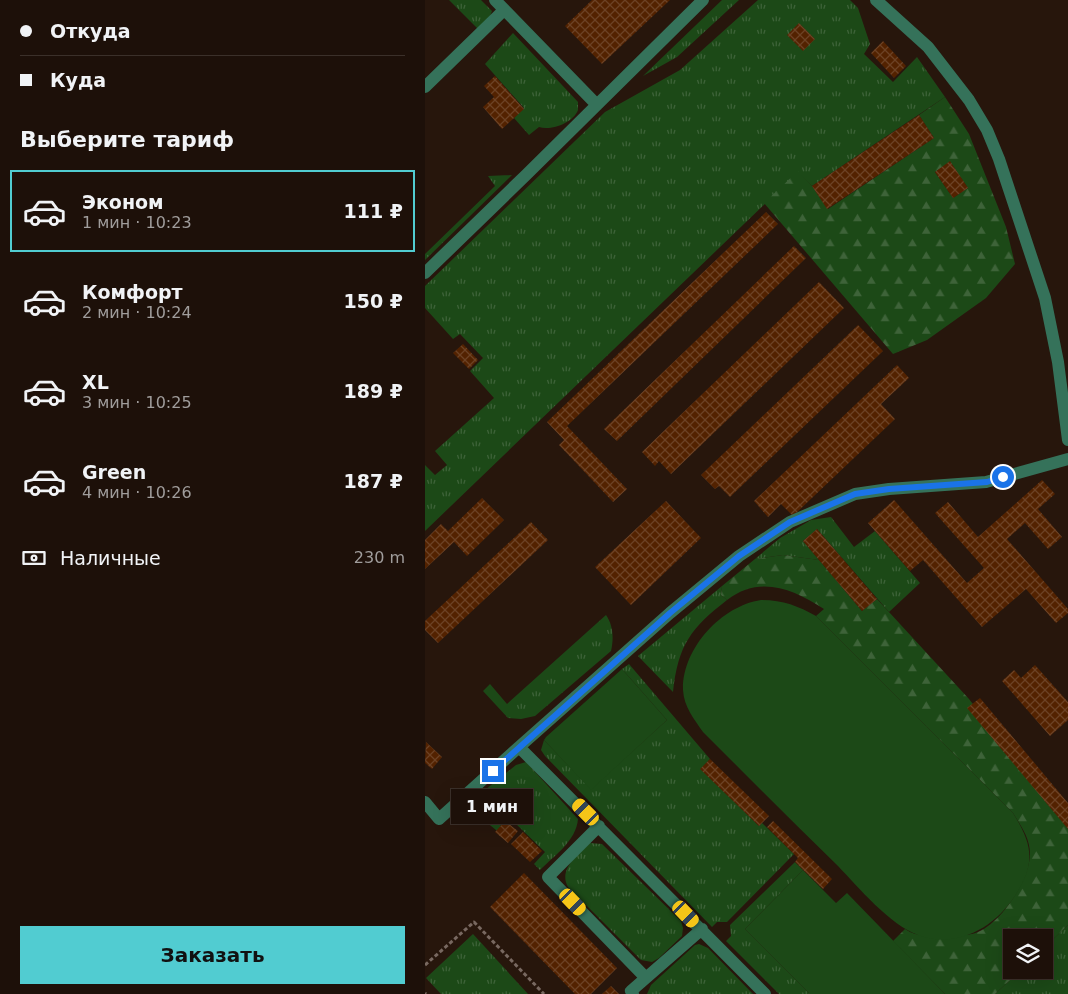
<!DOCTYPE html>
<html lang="ru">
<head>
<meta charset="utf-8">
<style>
  :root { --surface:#1d1009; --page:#2a1e17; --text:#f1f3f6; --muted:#a09d9c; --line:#3b302a; --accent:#51ccd1 }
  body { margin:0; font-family:"DejaVu Sans",sans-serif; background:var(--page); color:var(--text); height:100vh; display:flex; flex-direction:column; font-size:19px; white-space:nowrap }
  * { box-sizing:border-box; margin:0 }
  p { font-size:16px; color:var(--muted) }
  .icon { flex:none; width:28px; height:28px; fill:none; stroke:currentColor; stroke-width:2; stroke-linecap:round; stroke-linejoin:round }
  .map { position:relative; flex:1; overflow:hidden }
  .panel { display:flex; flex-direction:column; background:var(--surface); width:425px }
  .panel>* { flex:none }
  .guide { display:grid; align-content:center; height:110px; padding:0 20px; background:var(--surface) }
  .buttons { position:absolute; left:578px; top:929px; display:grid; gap:10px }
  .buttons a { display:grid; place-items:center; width:50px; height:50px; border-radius:0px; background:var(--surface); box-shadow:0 5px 20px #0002,0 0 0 1px var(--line); font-size:25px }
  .end { position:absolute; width:22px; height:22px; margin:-11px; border:6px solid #1a73e8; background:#fff; box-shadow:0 0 0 2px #fff }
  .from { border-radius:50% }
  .bubble { position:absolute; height:35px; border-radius:0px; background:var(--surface); box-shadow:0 5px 20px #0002,0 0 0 1px var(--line); font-size:16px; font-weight:700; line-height:35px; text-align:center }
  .car { position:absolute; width:15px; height:30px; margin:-15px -8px; border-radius:6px; box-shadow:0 0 4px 1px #0007; background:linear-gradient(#f5c518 24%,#345 0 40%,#f5c518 0 76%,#345 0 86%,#f5c518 0) }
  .guide b { display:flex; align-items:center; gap:18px; height:48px; font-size:19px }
  .guide b+b { border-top:1px solid var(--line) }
  .guide i { width:12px; height:12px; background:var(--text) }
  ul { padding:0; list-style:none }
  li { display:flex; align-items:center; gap:15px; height:82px; margin:0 10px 8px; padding:0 10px; border:2px solid transparent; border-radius:0px }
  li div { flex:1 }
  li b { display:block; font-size:19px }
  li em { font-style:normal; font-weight:700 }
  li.active { border-color:var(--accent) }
  li>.icon { width:45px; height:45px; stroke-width:1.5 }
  h2 { padding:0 20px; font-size:22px; line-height:60px }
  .pay { display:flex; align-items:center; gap:12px; height:55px; padding:0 20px; font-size:19px }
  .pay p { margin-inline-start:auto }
  .action { display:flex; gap:10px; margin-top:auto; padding:10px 20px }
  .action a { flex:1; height:58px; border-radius:0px; background:var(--accent); color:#111; font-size:20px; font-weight:700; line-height:58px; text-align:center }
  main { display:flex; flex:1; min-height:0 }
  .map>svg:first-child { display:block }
  .grass { fill:url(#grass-tufts) }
  .forest { fill:url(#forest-firs); fill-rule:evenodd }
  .park { fill:#1c4917 }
  .building { fill:url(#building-cross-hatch) }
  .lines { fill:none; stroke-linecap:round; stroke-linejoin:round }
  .path { stroke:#786860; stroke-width:3; stroke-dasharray:4 2.5; stroke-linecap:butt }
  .minor { stroke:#35725a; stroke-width:12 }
  .route { stroke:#1a73e8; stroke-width:6 }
</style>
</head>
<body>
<main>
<section class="panel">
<div class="guide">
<b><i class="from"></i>Откуда</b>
<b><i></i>Куда</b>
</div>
<h2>Выберите тариф</h2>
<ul>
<li class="active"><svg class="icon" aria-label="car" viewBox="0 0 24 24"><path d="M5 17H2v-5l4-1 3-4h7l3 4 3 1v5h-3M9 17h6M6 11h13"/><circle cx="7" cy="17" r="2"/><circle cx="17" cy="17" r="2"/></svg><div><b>Эконом</b><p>1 мин · 10:23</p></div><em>111 ₽</em></li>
<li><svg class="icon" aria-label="car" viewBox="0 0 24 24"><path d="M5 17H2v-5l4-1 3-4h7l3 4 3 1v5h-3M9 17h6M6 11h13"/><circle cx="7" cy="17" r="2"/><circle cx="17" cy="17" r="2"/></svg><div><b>Комфорт</b><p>2 мин · 10:24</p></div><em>150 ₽</em></li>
<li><svg class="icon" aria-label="car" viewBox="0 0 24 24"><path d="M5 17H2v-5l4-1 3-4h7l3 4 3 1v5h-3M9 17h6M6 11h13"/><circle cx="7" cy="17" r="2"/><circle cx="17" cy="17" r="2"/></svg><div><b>XL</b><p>3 мин · 10:25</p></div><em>189 ₽</em></li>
<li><svg class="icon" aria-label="car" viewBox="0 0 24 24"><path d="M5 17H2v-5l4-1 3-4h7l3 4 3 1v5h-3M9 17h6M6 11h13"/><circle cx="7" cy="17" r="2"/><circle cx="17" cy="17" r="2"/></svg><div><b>Green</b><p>4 мин · 10:26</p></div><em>187 ₽</em></li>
</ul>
<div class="pay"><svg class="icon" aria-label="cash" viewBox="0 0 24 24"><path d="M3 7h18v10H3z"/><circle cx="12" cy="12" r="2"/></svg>Наличные<p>230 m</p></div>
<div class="action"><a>Заказать</a></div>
</section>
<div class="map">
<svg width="643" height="994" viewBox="0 0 643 994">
  <defs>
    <pattern id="grass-tufts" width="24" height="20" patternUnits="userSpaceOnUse" patternTransform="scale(1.25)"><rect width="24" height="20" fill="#1c4917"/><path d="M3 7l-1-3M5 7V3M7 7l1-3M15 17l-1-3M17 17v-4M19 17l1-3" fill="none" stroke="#3e6339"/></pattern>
    <pattern id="forest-firs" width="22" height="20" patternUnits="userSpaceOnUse" patternTransform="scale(1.25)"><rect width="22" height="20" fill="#1c4917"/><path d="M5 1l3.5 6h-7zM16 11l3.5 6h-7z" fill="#3e6339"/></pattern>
    <pattern id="building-cross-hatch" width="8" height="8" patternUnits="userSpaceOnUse" patternTransform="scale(1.25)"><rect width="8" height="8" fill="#532200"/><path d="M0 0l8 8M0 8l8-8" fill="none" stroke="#6c4225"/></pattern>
  </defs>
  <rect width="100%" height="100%" fill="#27160c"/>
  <path class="grass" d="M24 0H56L67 11 64 19 53 29Z
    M297 0H314L252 57 218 76Z
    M333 0H425L433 8 445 44 439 54 468 82 492 57 520 97 387 186 373 172 0 531V465L10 475 22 465 10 451 69 398 45 371 58 358 35 334 28 339 0 308V286L180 112 255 70Z
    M88 33 153 102C153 105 153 107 153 110 148 123 126 131 114 127L104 135 89 118 99 108 60 64Z
    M87 175 0 260V254L70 186 63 176Z
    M406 517 429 547 450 531 495 583 464 612 392 529 378 541 394 560 358 555 330 559 355 538 386 520Z
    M297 586 296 595 302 600C266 628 253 645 248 692L213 656Z
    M181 615C188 625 189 638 186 651L110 716 96 719 83 718 58 691 65 684 82 704Z
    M204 664 285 759 276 769 334 826 337 823 369 854 302 922H292L287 927 120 756 116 750 119 740 166 789 242 720 197 669Z
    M101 762 153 819C151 841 130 855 115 870L109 864 120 852 63 797 55 805 76 826 72 831C62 822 47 813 50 798L91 765Z
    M165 843 177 844 256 921 258 928 257 936 234 958 227 962 216 960 143 887C133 869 153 855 165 843Z
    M370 862 378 870 320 929 385 994H354L301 941 306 936 305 925Z
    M643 925V994H570L596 970H619V948Z
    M48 934 103 994H16L1 978Z
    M274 944 283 948 328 994H222L226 985 270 945Z"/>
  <path class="forest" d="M520 97 544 134 581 227 590 264 561 298 502 340 468 354 339 203 373 171 387 186 403 209 509 138 494 115ZM525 162 543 188 528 198 510 172Z
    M358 555 394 560 437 611 452 599 544 699 643 829V925L619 948V938H586V970H596L570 994H520L468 941 480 929C483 931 487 933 490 934 497 936 540 936 547 934 573 929 605 880 605 854 605 838 596 826 588 813L391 616 399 609C368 589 335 575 302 600L296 595 297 586 330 559Z"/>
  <path class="park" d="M336 600C358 600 373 606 391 616L588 813C608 845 611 863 590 896 568 929 531 949 493 935 465 925 433 887 413 866 368 822 323 777 278 732 269 719 259 707 258 690 257 649 296 606 336 600Z
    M197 669 242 720 166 790 119 740 121 737Z
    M378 870 411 903 422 893 520 994H385L320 929Z"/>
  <path class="building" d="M167 0H245L177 64 140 26Z
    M374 23 390 39 378 51 362 35Z
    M458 41 481 66 469 78 446 53Z
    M70 76 99 109 77 129 58 107 69 97 59 86Z
    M494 115 509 138 402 209 387 186Z
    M525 161 543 188 528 198 510 172Z
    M341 212 353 224 142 426 202 489 188 502 134 445 139 440 122 422Z
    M369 246 381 258 192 441 179 429Z
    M394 282 419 308 246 474 234 461 230 466 217 452Z
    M433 325 458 351 305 497 294 486 290 489 276 475Z
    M38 344 53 360 44 369 28 353Z
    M472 365 484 378 456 404 470 419 368 516 356 504 343 517 329 501Z
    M617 480 630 494 613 509 637 537 623 549 600 523 582 539 643 609V613L631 623 601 589 557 627 498 560 485 571 443 523 469 500 542 583 559 568 510 513 523 502 553 537Z
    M57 498 79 520 42 556 29 542 0 569V540L16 524 23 531Z
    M241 501 276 538 206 605 170 567Z
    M106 522 123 540 13 643 0 630V621Z
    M392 529 452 599 437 611 378 541Z
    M610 665 643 702V720L625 736 577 681 589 670 596 678Z
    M555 698 643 803V829L542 708Z
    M1 742 17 757 7 769 0 763Z
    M285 759 344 816 334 826 275 769Z
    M63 802 77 815 72 821 57 807Z
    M80 821 93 831 83 843 70 832Z
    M348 821 407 879 398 889 370 862 373 858 342 827Z
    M98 832 117 851 105 862 86 844Z
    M99 873 192 968 166 994H150L65 907Z
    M186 986 194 994H177Z"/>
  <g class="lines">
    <path class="path" d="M0 965 49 922 119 994
      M0 993 1 994"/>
    <path class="minor" d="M70 0 172 105
      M451 0 503 47 544 100 562 130 574 159 620 298 633 362 643 440
      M0 87 79 10
      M0 273 101 175 278 0
      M0 802 14 819 94 747
      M174 826 123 877 221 978
      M208 994 206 991 277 929
      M340 994 94 747 245 613 314 556 365 522 430 494 464 489 561 482 643 459"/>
  </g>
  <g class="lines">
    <path class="route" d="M68 771 245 613 314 556 365 522 430 494 464 489 562 482 578 477"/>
  </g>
</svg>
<div class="buttons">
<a><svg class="icon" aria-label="layers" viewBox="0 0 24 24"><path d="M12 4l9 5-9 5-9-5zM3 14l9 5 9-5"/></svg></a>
</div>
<i class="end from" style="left:578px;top:477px"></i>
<i class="end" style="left:68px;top:771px"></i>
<div class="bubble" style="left:26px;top:789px;width:82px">1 мин</div>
<i class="car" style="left:161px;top:812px;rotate:315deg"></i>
<i class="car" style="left:148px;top:902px;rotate:136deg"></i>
<i class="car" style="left:261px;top:914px;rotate:136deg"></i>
</div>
</main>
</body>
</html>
